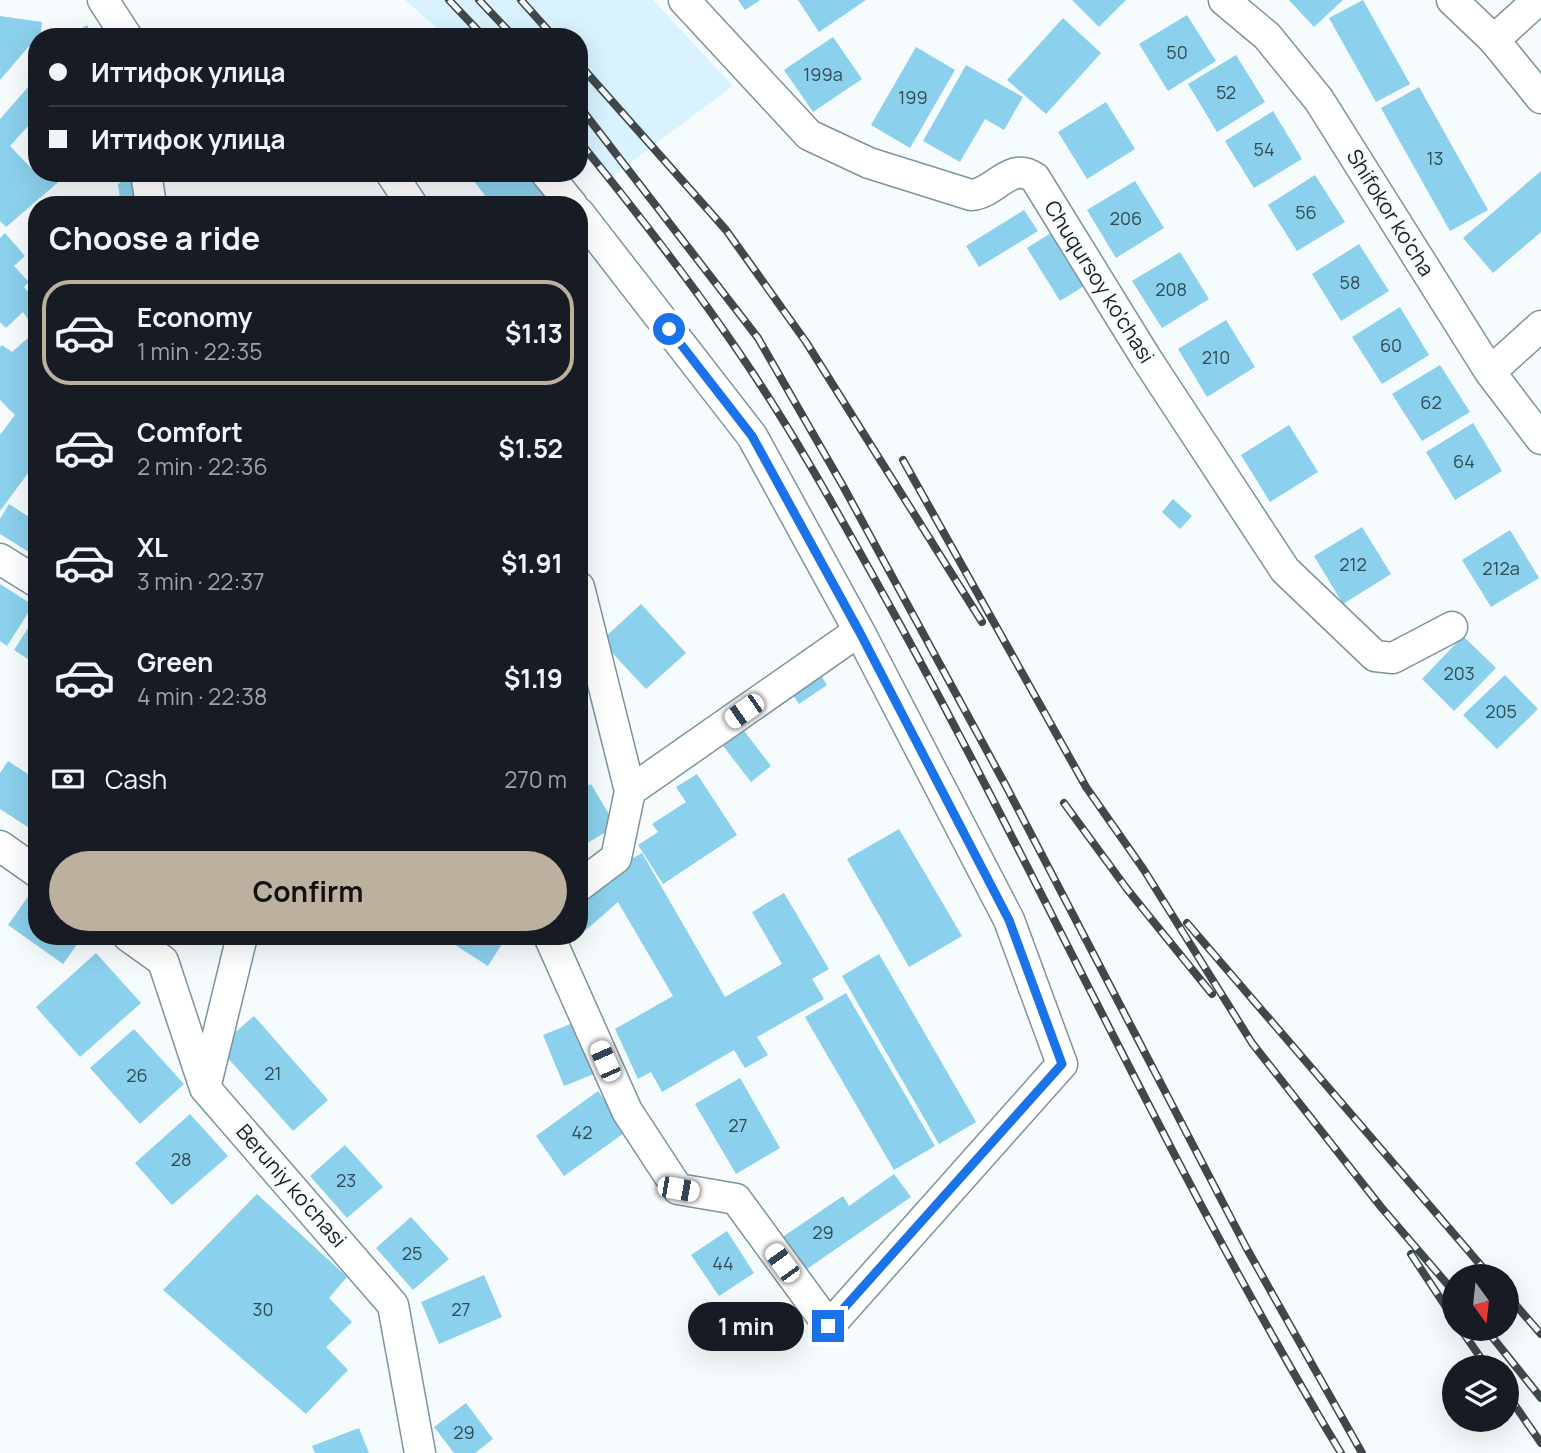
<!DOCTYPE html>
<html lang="en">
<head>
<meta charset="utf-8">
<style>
  :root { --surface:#171b24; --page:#20242c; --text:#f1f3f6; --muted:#9ea1a6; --line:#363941; --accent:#bcb09e }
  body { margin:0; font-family:Manrope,sans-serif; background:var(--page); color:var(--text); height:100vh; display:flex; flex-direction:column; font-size:26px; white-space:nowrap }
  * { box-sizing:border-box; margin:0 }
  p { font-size:23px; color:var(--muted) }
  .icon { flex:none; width:38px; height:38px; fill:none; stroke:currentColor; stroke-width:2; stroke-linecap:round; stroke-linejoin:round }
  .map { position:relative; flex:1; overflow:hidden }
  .panel { position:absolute; left:28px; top:196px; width:560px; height:749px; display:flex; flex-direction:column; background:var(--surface); border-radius:28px; box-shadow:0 7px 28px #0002 }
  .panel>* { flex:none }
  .banner { position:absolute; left:28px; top:28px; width:560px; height:154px; border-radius:28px; box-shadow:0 7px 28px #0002; display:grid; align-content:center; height:154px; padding:0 21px; background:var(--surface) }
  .needle { width:46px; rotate:165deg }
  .fabs { position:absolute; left:1442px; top:1264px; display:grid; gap:14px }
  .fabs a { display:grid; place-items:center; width:77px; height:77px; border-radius:50%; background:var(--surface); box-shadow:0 7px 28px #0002; font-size:35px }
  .end { position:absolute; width:32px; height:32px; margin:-16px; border:9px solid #1a73e8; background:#fff; box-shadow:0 0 0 4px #fff }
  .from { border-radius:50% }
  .bubble { position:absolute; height:49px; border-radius:24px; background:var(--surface); box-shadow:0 7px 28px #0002; font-size:23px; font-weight:700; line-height:49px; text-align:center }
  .car { position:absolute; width:21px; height:42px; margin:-21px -10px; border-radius:9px; box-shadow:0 0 5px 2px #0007; background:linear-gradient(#fff 24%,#345 0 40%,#fff 0 76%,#345 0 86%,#fff 0) }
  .banner b { display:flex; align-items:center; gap:24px; height:66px; font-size:26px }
  .banner b+b { border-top:2px solid var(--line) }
  .banner i { width:18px; height:18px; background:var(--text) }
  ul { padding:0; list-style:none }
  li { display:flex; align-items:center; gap:21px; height:105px; margin:0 14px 10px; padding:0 7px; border:4px solid transparent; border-radius:28px }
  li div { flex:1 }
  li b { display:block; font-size:26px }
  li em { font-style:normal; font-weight:700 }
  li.current { border-color:var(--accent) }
  li>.icon { width:63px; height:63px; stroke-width:1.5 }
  h2 { padding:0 21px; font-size:32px; line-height:84px }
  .pay { display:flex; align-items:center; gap:18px; height:77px; padding:0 21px; font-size:26px }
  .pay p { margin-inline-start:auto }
  .cta { display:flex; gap:14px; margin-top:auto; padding:14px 21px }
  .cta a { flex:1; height:80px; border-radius:42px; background:var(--accent); color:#111; font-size:28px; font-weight:700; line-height:80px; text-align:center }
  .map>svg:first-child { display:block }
  .built { fill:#d8f3fe }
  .building { fill:#8bd0ec }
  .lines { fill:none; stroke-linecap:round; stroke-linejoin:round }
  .minor-casing { stroke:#7d949e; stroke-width:33 }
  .minor { stroke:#fff; stroke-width:30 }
  .rail-casing { stroke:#40484c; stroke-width:8 }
  .rail { stroke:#f6fbfd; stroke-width:5; stroke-dasharray:16; stroke-linecap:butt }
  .route { stroke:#1a73e8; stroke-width:9 }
  .labels { text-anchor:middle; stroke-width:5; stroke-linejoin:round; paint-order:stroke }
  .number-label { font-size:18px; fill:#334b55 }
  .street-label { font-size:21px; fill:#161f23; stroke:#f6fbfd }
</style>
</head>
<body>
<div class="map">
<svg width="1541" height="1453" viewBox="0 0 1541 1453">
  <rect width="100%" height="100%" fill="#f6fbfd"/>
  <path class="built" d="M405 0H653L733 86 610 178 579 152V37H447Z"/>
  <path class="building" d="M738 0H760L745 10Z
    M798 0H866L819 32Z
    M1072 0H1126L1099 27Z
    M1289 0H1343L1314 27Z
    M1363 0 1410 84 1376 102 1329 18Z
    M1187 15 1216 61 1168 91 1139 44Z
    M0 16 42 22 41 32 0 80Z
    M1063 18 1101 53 1046 114 1007 80Z
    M87 25 94 37H67Z
    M833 37 862 79 813 112 784 70Z
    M916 47 955 70 910 148 871 125Z
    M1236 55 1265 102 1217 132 1188 84Z
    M966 65 1023 97 1004 130 985 119 960 162 923 141Z
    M37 77V116L10 146 34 171 37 169V173H69L6 227 0 221V119Z
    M1419 87 1488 210 1450 231 1381 108Z
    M1106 102 1135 149 1087 179 1058 132Z
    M1273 111 1302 159 1254 188 1225 141Z
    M1541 171V232L1493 273 1463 238Z
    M135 173 142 205H121L118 184Z
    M476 173H529L546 195 533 205H492L471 177Z
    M1315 175 1345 222 1297 251 1268 205Z
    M1135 181 1164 228 1116 258 1087 210Z
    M1024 210 1038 231 979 267 966 246Z
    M5 233 25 256 14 266 29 282 24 287 32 297 37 294V461L0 511V435L15 415 0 400V347L2 345 12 352 36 331 23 312 6 328 0 322V238Z
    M1051 233 1084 286 1060 301 1027 248Z
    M1359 244 1389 291 1341 321 1312 274Z
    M1180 252 1209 299 1162 328 1132 281Z
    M1400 307 1429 355 1382 384 1352 337Z
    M1226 320 1255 367 1207 397 1178 349Z
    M1440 365 1470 412 1422 441 1392 394Z
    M1473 423 1502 471 1455 500 1426 452Z
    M1289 425 1318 472 1270 502 1241 455Z
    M1173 499 1192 516 1180 529 1162 512Z
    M9 504 37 522V557L0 534V519Z
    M1362 527 1391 574 1343 604 1314 556Z
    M1510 530 1539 578 1491 607 1462 560Z
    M0 584 33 605 7 646 0 641Z
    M641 604 686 653 646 689 601 641Z
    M37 614V665L14 650Z
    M1463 636 1496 668 1454 711 1422 679Z
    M818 671 827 685 799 704 789 689Z
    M1505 675 1538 709 1497 749 1463 715Z
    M738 723 771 766 751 782 717 738Z
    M8 761 37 780V833L0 809V773Z
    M697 774 737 835 663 884 638 845 658 832 652 824 686 802 676 787Z
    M591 784 616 826 579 848V790Z
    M899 829 962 936 909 967 847 859Z
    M642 853 725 997 782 964 752 912 784 893 829 969 812 979 824 999 757 1037 768 1055 745 1068 734 1050 662 1092 651 1072 638 1079 615 1029 673 996 618 902 579 936V906L624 863Z
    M34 888 37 936H83L63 964 8 925Z
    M441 936H507L488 966Z
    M96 953 141 1003 80 1057 36 1007Z
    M879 954 976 1122 939 1144 842 976Z
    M846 993 935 1146 894 1170 805 1017Z
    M254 1016 328 1100 293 1131 218 1047Z
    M578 1021 599 1072 564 1086 543 1035Z
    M134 1029 184 1084 140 1124 90 1068Z
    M740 1078 780 1148 736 1174 695 1104Z
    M598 1091 627 1131 564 1176 536 1136Z
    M190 1114 228 1156 172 1205 135 1163Z
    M345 1145 383 1187 347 1218 310 1176Z
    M894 1174 911 1197 804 1271 781 1238 843 1196 849 1206Z
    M257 1194 347 1277 329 1298 352 1322 326 1347 348 1370 306 1414 163 1290Z
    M411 1217 449 1259 413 1290 376 1248Z
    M727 1231 754 1273 719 1296 691 1255Z
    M484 1275 502 1317 439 1344 421 1302Z
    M466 1403 493 1439 475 1453H454L434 1427Z
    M359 1428 369 1453H315L312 1446Z"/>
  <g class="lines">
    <g class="minor-casing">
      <path id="minor" d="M103 0 127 37
        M684 0 809 135 869 163 971 195C995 194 1010 160 1035 178L1146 358 1285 570 1375 656 1393 658 1452 627
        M1224 0 1267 36 1319 100 1490 372 1541 439
        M1452 0 1494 40 1541 98
        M1494 40 1538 0
        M146 173 151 205
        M391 173 412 205
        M546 173 572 205
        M1490 372 1541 326
        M0 559 37 582
        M579 587 630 791 616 858 579 886
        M630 791 859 631
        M0 846 37 872
        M128 936 163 961 205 1088 393 1305 420 1453
        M549 936 627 1111 678 1189 736 1199 829 1326 1062 1064 1009 920 859 631 752 436 579 213
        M205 1088 242 936"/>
    </g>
    <use href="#minor" class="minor"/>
    <g class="rail-casing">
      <path id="rail" d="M449 0 484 37
        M479 0 514 37
        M521 0 554 37
        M579 64 726 230 806 342 982 622
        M579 106 758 338 843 486 1006 786 1247 1249 1362 1453
        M579 141C635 210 690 280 740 354 796 436 844 524 892 610 1046 889 1176 1181 1341 1453
        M903 460 1086 787 1144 870 1252 1043 1381 1207 1454 1292
        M1064 803 1127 889 1212 994
        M1187 923 1490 1276
        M1411 1254 1454 1319
        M1507 1295 1541 1334
        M1460 1328 1487 1367
        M1485 1328 1541 1398
        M1507 1394 1541 1443"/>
    </g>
    <use href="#rail" class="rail"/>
  </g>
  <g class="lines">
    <path class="route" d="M669 329 752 436 859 631 1009 920 1062 1064 828 1326"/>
  </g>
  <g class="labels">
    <g class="number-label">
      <text x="1177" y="59">50</text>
      <text x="823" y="81">199а</text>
      <text x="1226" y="99">52</text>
      <text x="913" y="104">199</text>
      <text x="1264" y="156">54</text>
      <text x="1435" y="165">13</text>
      <text x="1306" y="219">56</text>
      <text x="1126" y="225">206</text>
      <text x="1350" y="289">58</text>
      <text x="1171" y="296">208</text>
      <text x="1391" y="352">60</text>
      <text x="1216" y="364">210</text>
      <text x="1431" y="409">62</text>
      <text x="1464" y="468">64</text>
      <text x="1353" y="571">212</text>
      <text x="1501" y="575">212а</text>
      <text x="1459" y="680">203</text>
      <text x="1501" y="718">205</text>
      <text x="273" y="1080">21</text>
      <text x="137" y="1082">26</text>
      <text x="738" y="1132">27</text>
      <text x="582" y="1139">42</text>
      <text x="181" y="1166">28</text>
      <text x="346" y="1187">23</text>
      <text x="823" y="1239">29</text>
      <text x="412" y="1260">25</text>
      <text x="723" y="1270">44</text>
      <text x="263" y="1316">30</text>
      <text x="461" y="1316">27</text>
      <text x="464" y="1439">29</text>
    </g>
    <g class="street-label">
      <text transform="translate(1390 213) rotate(58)" y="7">Shifokor ko'cha</text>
      <text transform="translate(1099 282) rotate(58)" y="7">Chuqursoy ko'chasi</text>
      <text transform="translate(291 1186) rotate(49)" y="7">Beruniy ko'chasi</text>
    </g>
  </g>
</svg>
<div class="fabs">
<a><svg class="needle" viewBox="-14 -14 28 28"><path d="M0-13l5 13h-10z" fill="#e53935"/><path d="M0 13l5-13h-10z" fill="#9ea1a6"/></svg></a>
<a><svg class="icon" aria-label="layers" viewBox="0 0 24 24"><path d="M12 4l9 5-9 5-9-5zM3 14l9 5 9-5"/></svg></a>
</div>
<i class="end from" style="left:669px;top:329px"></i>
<i class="end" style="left:828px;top:1326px"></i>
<div class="bubble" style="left:688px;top:1302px;width:116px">1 min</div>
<i class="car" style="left:744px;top:711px;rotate:235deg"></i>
<i class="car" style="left:605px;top:1061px;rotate:336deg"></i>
<i class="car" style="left:678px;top:1189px;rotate:100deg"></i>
<i class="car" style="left:782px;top:1263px;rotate:324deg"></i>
<div class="banner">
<b><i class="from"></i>Иттифок улица</b>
<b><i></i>Иттифок улица</b>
</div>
<section class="panel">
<h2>Choose a ride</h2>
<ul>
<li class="current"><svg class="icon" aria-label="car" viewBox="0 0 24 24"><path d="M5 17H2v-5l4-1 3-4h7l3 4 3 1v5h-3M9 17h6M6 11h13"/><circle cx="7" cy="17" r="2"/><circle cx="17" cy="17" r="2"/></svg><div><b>Economy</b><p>1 min · 22:35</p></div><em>$1.13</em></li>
<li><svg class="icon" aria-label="car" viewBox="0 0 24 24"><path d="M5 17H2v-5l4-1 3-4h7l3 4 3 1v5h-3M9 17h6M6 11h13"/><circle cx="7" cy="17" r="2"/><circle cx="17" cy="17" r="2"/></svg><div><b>Comfort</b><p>2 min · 22:36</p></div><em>$1.52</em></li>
<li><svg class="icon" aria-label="car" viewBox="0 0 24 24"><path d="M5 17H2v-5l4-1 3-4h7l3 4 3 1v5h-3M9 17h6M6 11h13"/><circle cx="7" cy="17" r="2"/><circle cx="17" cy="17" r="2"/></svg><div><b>XL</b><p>3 min · 22:37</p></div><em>$1.91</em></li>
<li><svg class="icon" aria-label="car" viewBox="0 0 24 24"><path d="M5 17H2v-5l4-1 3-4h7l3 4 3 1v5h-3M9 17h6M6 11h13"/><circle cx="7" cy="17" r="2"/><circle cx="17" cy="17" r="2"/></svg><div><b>Green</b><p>4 min · 22:38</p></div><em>$1.19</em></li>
</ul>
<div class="pay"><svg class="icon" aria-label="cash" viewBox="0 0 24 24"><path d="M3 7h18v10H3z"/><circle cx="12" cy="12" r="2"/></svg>Cash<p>270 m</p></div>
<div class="cta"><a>Confirm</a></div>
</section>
</div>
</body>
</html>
